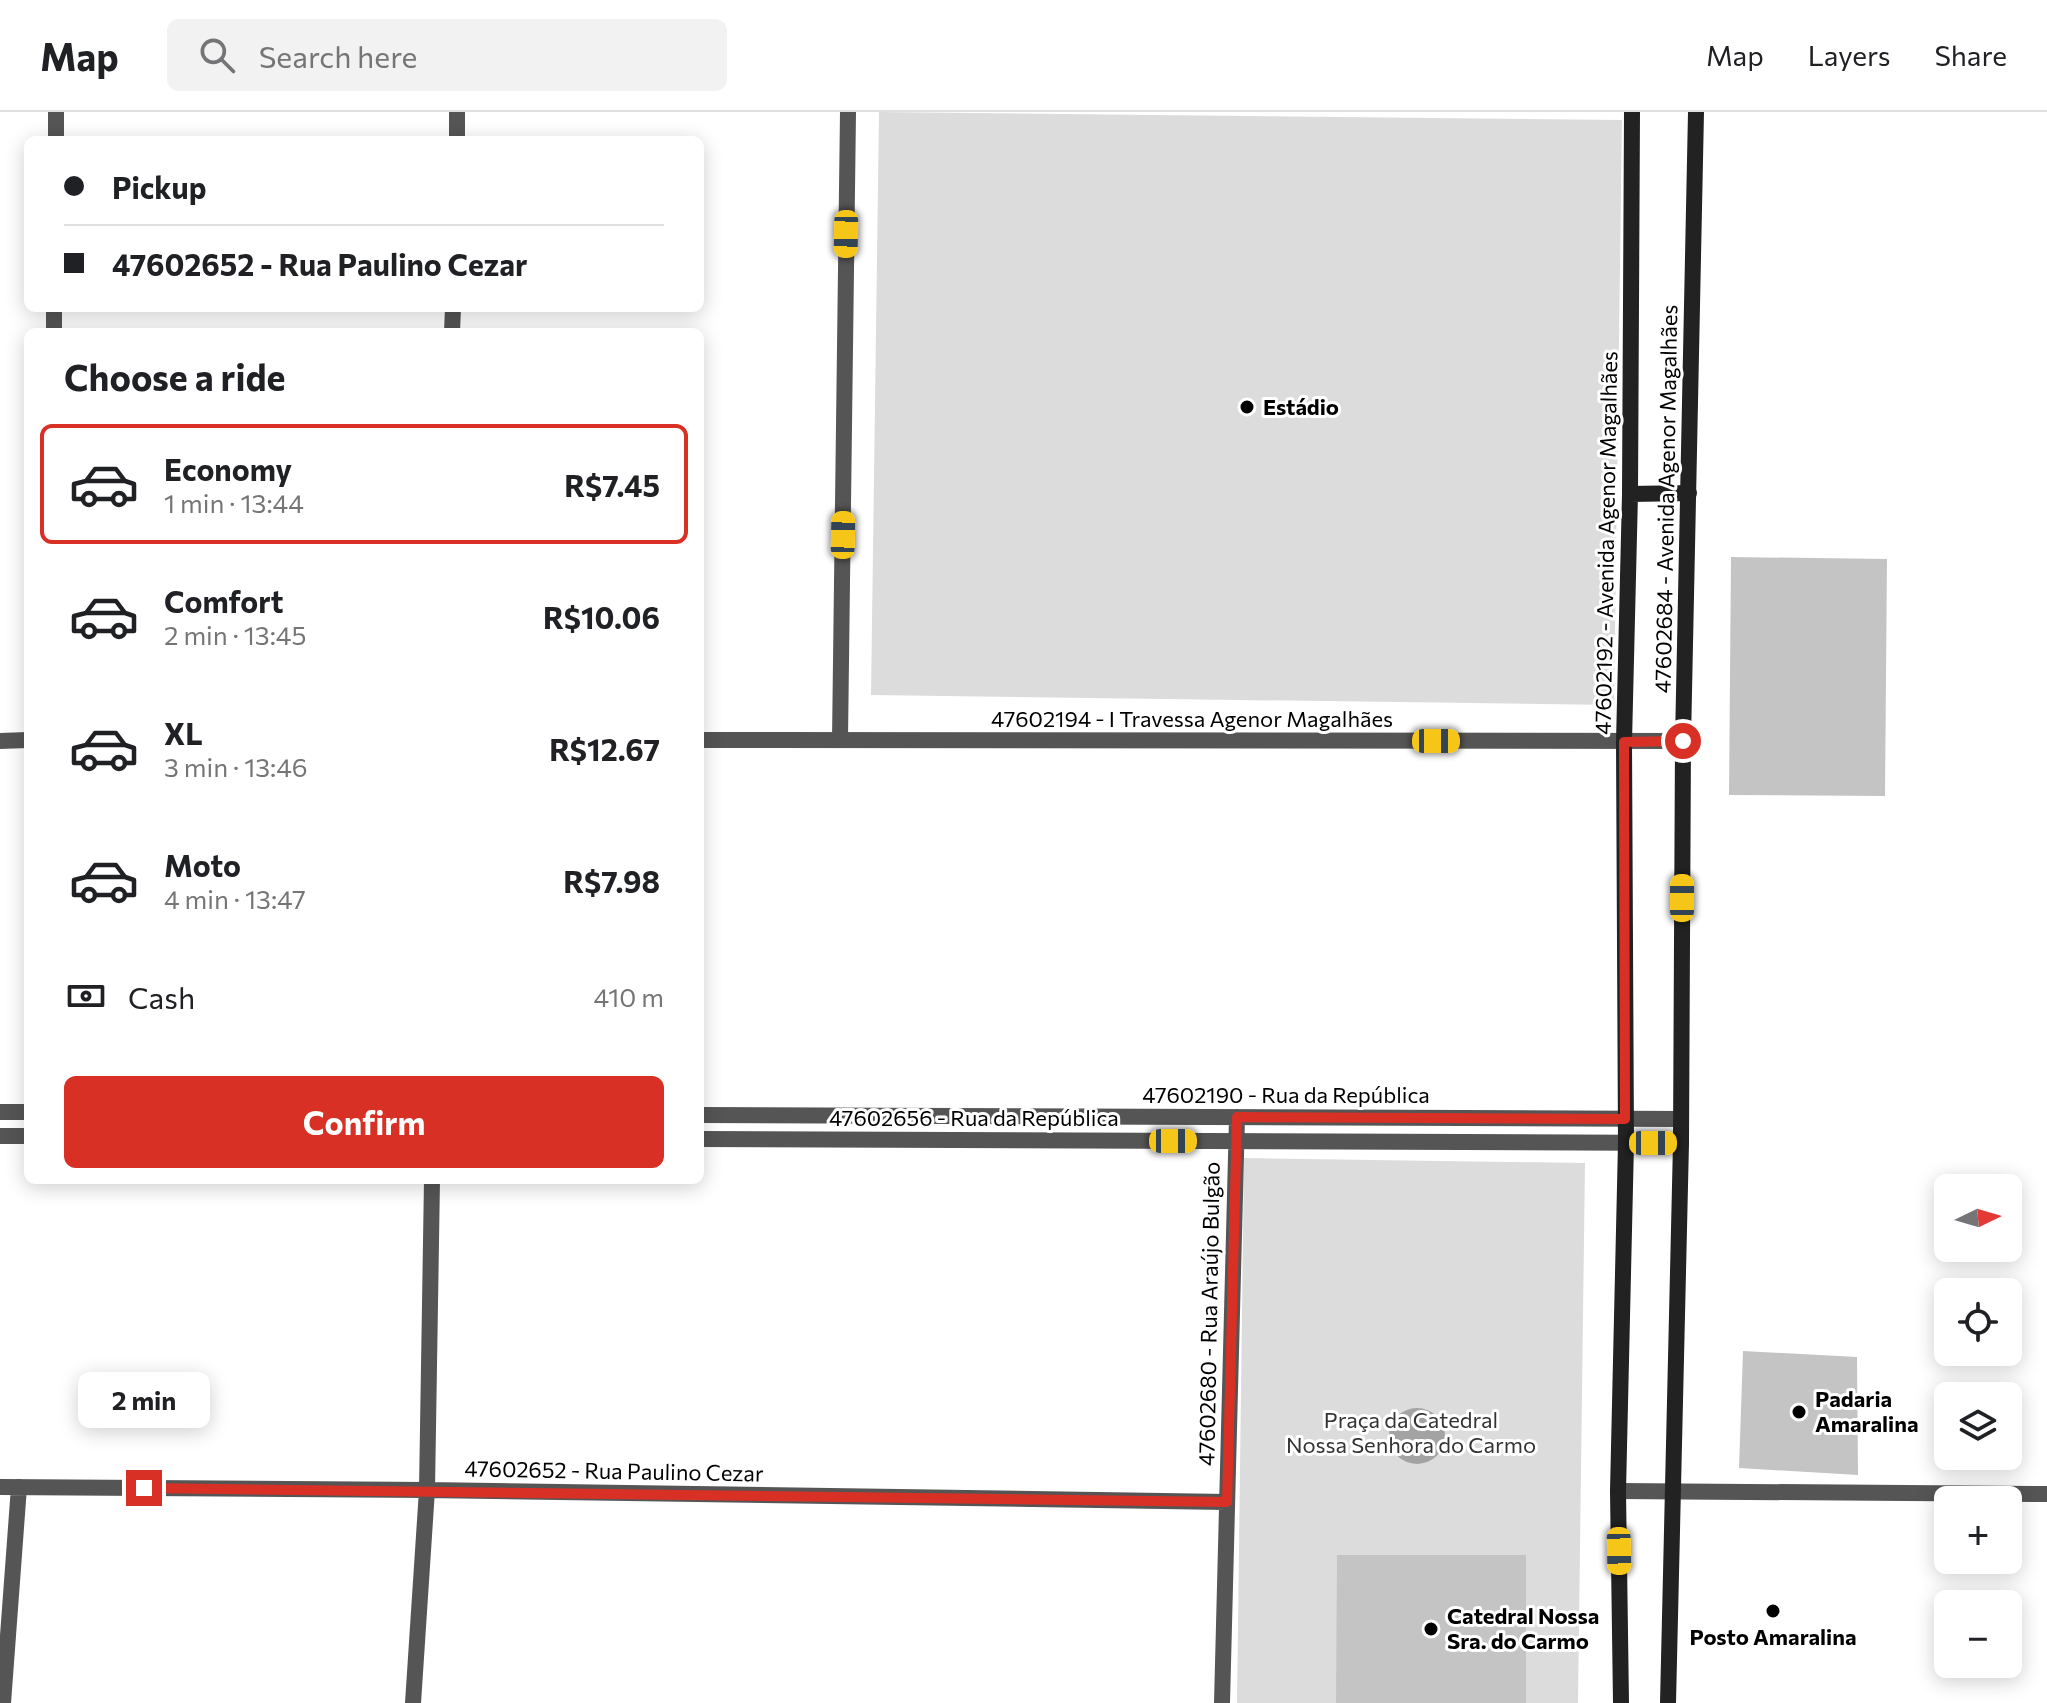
<!DOCTYPE html>
<html lang="en">
<head>
<meta charset="utf-8">
<style>
  :root { --surface:#fff; --page:#f2f2f2; --text:#202124; --muted:#757577; --line:#e0e0e0; --accent:#d93025 }
  body { margin:0; font-family:Commissioner,sans-serif; background:var(--page); color:var(--text); height:100vh; display:flex; flex-direction:column; font-size:30px; white-space:nowrap }
  * { box-sizing:border-box; margin:0 }
  p { font-size:26px; color:var(--muted) }
  .icon { flex:none; width:44px; height:44px; fill:none; stroke:currentColor; stroke-width:2; stroke-linecap:round; stroke-linejoin:round }
  .map { position:relative; flex:1; overflow:hidden }
  .sheet { position:absolute; left:24px; top:216px; width:680px; height:856px; display:flex; flex-direction:column; background:var(--surface); border-radius:12px; box-shadow:0 4px 20px #0003 }
  .sheet>* { flex:none }
  .top-card { position:absolute; left:24px; top:24px; width:680px; height:176px; border-radius:12px; box-shadow:0 4px 20px #0003; display:grid; align-content:center; height:176px; padding:0 40px; background:var(--surface) }
  .needle { width:52px; rotate:85deg }
  .controls { position:absolute; left:1934px; top:1062px; display:grid; gap:16px }
  .controls a { display:grid; place-items:center; width:88px; height:88px; border-radius:12px; background:var(--surface); box-shadow:0 4px 20px #0003; font-size:40px }
  .end { position:absolute; width:36px; height:36px; margin:-18px; border:10px solid #d93025; background:#fff; box-shadow:0 0 0 4px #fff }
  .from { border-radius:50% }
  .bubble { position:absolute; height:56px; border-radius:12px; background:var(--surface); box-shadow:0 4px 20px #0003; font-size:26px; font-weight:700; line-height:56px; text-align:center }
  .car { position:absolute; width:24px; height:48px; margin:-24px -12px; border-radius:10px; box-shadow:0 0 6px 2px #0007; background:linear-gradient(#f5c518 24%,#345 0 40%,#f5c518 0 76%,#345 0 86%,#f5c518 0) }
  .top-card b { display:flex; align-items:center; gap:28px; height:76px; font-size:30px }
  .top-card b+b { border-top:2px solid var(--line) }
  .top-card i { width:20px; height:20px; background:var(--text) }
  ul { padding:0; list-style:none }
  li { display:flex; align-items:center; gap:24px; height:120px; margin:0 16px 12px; padding:0 24px; border:4px solid transparent; border-radius:12px }
  li div { flex:1 }
  li b { display:block; font-size:30px }
  li em { font-style:normal; font-weight:700 }
  li.active { border-color:var(--accent) }
  li>.icon { width:72px; height:72px; stroke-width:1.5 }
  h2 { padding:0 40px; font-size:36px; line-height:96px }
  .pay { display:flex; align-items:center; gap:20px; height:88px; padding:0 40px; font-size:30px }
  .pay p { margin-inline-start:auto }
  .primary-button { display:flex; gap:16px; margin-top:auto; padding:16px 40px }
  .primary-button a { flex:1; height:92px; border-radius:12px; background:var(--accent); color:#fff; font-size:32px; font-weight:700; line-height:92px; text-align:center }
  header { display:flex; align-items:center; gap:48px; box-sizing:border-box; height:112px; padding:0 40px; background:var(--surface); border-bottom:2px solid var(--line) }
  header strong { font-size:38px }
  nav { display:flex; gap:44px; margin-inline-start:auto; font-size:28px }
  .search { width:560px; height:72px; background:var(--page); display:flex; align-items:center; gap:20px; box-sizing:border-box; padding:0 28px; border-radius:12px; color:var(--muted); font-size:30px }
  .map>svg:first-child { display:block }
  .green { fill:#dcdcdc }
  .water { fill:#a3a3a3 }
  .building { fill:#c4c4c4 }
  .lines { fill:none; stroke-linecap:round; stroke-linejoin:round }
  .street { stroke:#555; stroke-width:16 }
  .secondary { stroke:#222; stroke-width:16 }
  .route { stroke:#d93025; stroke-width:10 }
  .poi-dot { fill:#000; stroke:#fff; stroke-width:3 }
  .labels { text-anchor:middle; stroke-width:6; stroke-linejoin:round; paint-order:stroke }
  .poi-label { font-size:22px; font-weight:bold; fill:#000; stroke:#fff; text-anchor:start }
  .street-label { font-size:22px; fill:#000; stroke:#fff }
  .park-label { font-size:22px; fill:#333; stroke:#fff }
</style>
</head>
<body>
<header>
<strong>Map</strong>
<div class="search"><svg class="icon" aria-label="search" viewBox="0 0 24 24"><circle cx="10" cy="10" r="6"/><path d="M15 15l6 6"/></svg>Search here</div>
<nav><a>Map</a><a>Layers</a><a>Share</a></nav>
</header>
<div class="map">
<svg width="2047" height="1591" viewBox="0 0 2047 1591">
  <rect width="100%" height="100%" fill="#fff"/>
  <path class="green" d="M879 0 1622 8 1614 593 871 583Z
    M1244 1046 1585 1051 1578 1591H1237Z"/>
  <path class="water" d="M1389 1324a28 28 0 1 1 56 0a28 28 0 1 1-56 0Z"/>
  <path class="building" d="M1731 445 1887 447 1885 684 1729 683Z
    M1743 1239 1857 1245 1858 1363 1739 1356Z
    M1337 1443H1526V1591H1336Z"/>
  <g class="lines">
    <path class="street" d="M56 28V0
      M457 28V0
      M54 220V196
      M452 220 453 196
      M700 628 1683 629
      M840 628 848 0
      M0 629 28 628
      M0 1000H28
      M700 1003 1680 1007
      M0 1024H28
      M700 1027 1681 1031
      M0 1375 427 1378 1227 1390
      M1618 1379 2047 1382
      M3 1591 19 1375
      M413 1591 427 1378 432 1068
      M1222 1591 1237 1005"/>
    <path class="secondary" d="M1630 382 1689 381
      M1621 1591 1618 1379 1626 1031 1624 630 1630 382 1632 0
      M1668 1591 1681 1031 1683 629 1696 0"/>
  </g>
  <g class="lines">
    <path class="route" d="M144 1376 1227 1390 1237 1005 1625 1007 1624 630 1683 629"/>
  </g>
  <g class="poi-dot">
    <circle cx="1247" cy="295" r="8"/>
    <circle cx="1799" cy="1300" r="8"/>
    <circle cx="1773" cy="1499" r="8"/>
    <circle cx="1431" cy="1517" r="8"/>
  </g>
  <g class="labels">
    <g class="poi-label">
      <text x="1263" y="303">Estádio</text>
      <text x="1815" y="1295">Padaria<tspan x="1815" dy="25">Amaralina</tspan></text>
      <text x="1447" y="1512">Catedral Nossa<tspan x="1447" dy="25">Sra. do Carmo</tspan></text>
      <text x="1773" y="1533" text-anchor="middle">Posto Amaralina</text>
    </g>
    <g class="street-label">
      <text transform="translate(1666 387) rotate(-89)" y="8">47602684 - Avenida Agenor Magalhães</text>
      <text transform="translate(1606 431) rotate(-89)" y="8">47602192 - Avenida Agenor Magalhães</text>
      <text x="1192" y="615">47602194 - I Travessa Agenor Magalhães</text>
      <text x="1286" y="991">47602190 - Rua da República</text>
      <text x="974" y="1014">47602656 - Rua da República</text>
      <text transform="translate(1209 1202) rotate(-89)" y="8">47602680 - Rua Araújo Bulgão</text>
      <text transform="translate(614 1359) rotate(1)" y="8">47602652 - Rua Paulino Cezar</text>
    </g>
    <g class="park-label">
      <text x="1411" y="1316">Praça da Catedral<tspan x="1411" dy="25">Nossa Senhora do Carmo</tspan></text>
    </g>
  </g>
</svg>
<div class="controls">
<a><svg class="needle" viewBox="-14 -14 28 28"><path d="M0-13l5 13h-10z" fill="#e53935"/><path d="M0 13l5-13h-10z" fill="#757577"/></svg></a>
<a><svg class="icon" aria-label="locate" viewBox="0 0 24 24"><circle cx="12" cy="12" r="6"/><path d="M12 2v4M12 18v4M2 12h4M18 12h4"/></svg></a>
<a><svg class="icon" aria-label="layers" viewBox="0 0 24 24"><path d="M12 4l9 5-9 5-9-5zM3 14l9 5 9-5"/></svg></a>
<a>+</a>
<a>−</a>
</div>
<i class="end from" style="left:1683px;top:629px"></i>
<i class="end" style="left:144px;top:1376px"></i>
<div class="bubble" style="left:78px;top:1260px;width:132px">2 min</div>
<i class="car" style="left:846px;top:122px;rotate:181deg"></i>
<i class="car" style="left:843px;top:423px;rotate:1deg"></i>
<i class="car" style="left:1436px;top:629px;rotate:90deg"></i>
<i class="car" style="left:1682px;top:786px;rotate:0deg"></i>
<i class="car" style="left:1173px;top:1029px;rotate:90deg"></i>
<i class="car" style="left:1653px;top:1031px;rotate:90deg"></i>
<i class="car" style="left:1619px;top:1439px;rotate:179deg"></i>
<div class="top-card">
<b><i class="from"></i>Pickup</b>
<b><i></i>47602652 - Rua Paulino Cezar</b>
</div>
<section class="sheet">
<h2>Choose a ride</h2>
<ul>
<li class="active"><svg class="icon" aria-label="car" viewBox="0 0 24 24"><path d="M5 17H2v-5l4-1 3-4h7l3 4 3 1v5h-3M9 17h6M6 11h13"/><circle cx="7" cy="17" r="2"/><circle cx="17" cy="17" r="2"/></svg><div><b>Economy</b><p>1 min · 13:44</p></div><em>R$7.45</em></li>
<li><svg class="icon" aria-label="car" viewBox="0 0 24 24"><path d="M5 17H2v-5l4-1 3-4h7l3 4 3 1v5h-3M9 17h6M6 11h13"/><circle cx="7" cy="17" r="2"/><circle cx="17" cy="17" r="2"/></svg><div><b>Comfort</b><p>2 min · 13:45</p></div><em>R$10.06</em></li>
<li><svg class="icon" aria-label="car" viewBox="0 0 24 24"><path d="M5 17H2v-5l4-1 3-4h7l3 4 3 1v5h-3M9 17h6M6 11h13"/><circle cx="7" cy="17" r="2"/><circle cx="17" cy="17" r="2"/></svg><div><b>XL</b><p>3 min · 13:46</p></div><em>R$12.67</em></li>
<li><svg class="icon" aria-label="car" viewBox="0 0 24 24"><path d="M5 17H2v-5l4-1 3-4h7l3 4 3 1v5h-3M9 17h6M6 11h13"/><circle cx="7" cy="17" r="2"/><circle cx="17" cy="17" r="2"/></svg><div><b>Moto</b><p>4 min · 13:47</p></div><em>R$7.98</em></li>
</ul>
<div class="pay"><svg class="icon" aria-label="cash" viewBox="0 0 24 24"><path d="M3 7h18v10H3z"/><circle cx="12" cy="12" r="2"/></svg>Cash<p>410 m</p></div>
<div class="primary-button"><a>Confirm</a></div>
</section>
</div>
</body>
</html>
